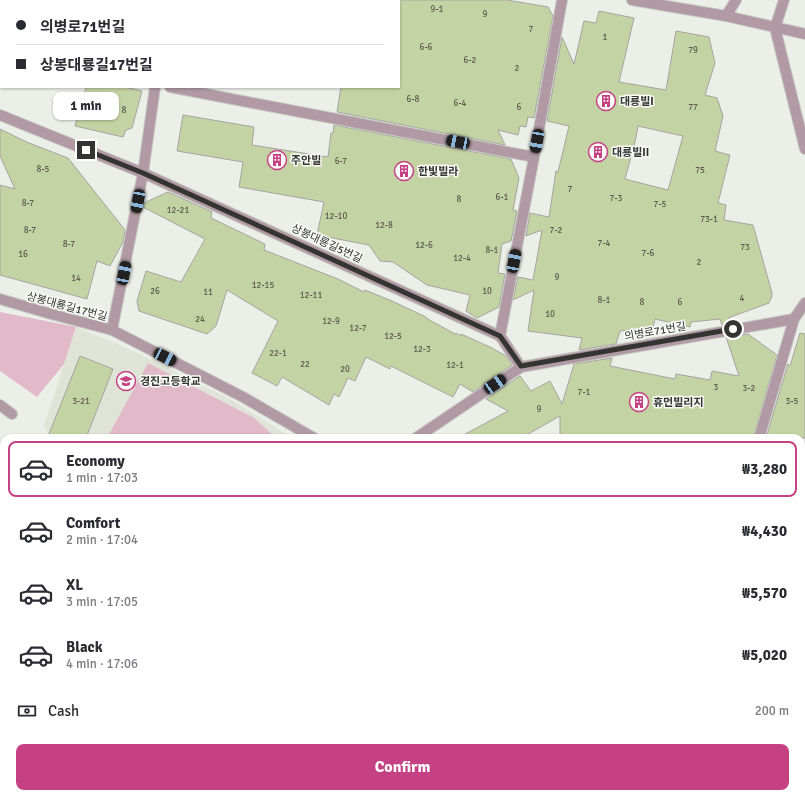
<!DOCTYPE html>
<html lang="en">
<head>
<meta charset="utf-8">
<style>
  :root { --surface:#fff; --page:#f7f7f7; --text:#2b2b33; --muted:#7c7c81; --line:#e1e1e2; --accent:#c64184 }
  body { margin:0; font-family:Signika,"Noto Sans KR",sans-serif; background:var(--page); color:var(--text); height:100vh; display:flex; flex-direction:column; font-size:15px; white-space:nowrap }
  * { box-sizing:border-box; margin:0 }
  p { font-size:13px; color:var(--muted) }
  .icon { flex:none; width:22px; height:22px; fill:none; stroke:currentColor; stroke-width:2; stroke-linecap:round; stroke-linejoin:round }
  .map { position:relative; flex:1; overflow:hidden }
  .panel { position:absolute; left:0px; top:434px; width:805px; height:364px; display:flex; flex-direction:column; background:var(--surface); border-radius:12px 12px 0 0; box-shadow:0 1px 3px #0004 }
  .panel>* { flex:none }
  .guide { position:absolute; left:0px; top:0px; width:400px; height:88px; box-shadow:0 1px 3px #0004; display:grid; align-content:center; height:88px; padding:0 16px; background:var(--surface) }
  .end { position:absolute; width:18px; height:18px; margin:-9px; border:5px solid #343432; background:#fff; box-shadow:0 0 0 2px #fff }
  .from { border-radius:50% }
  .bubble { position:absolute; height:28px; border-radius:8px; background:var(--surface); box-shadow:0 1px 3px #0004; font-size:13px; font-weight:700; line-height:28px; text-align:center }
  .car { position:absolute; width:12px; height:24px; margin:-12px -6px; border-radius:5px; box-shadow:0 0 3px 1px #0007; background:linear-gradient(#222 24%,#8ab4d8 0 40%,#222 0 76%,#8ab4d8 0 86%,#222 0) }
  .guide b { display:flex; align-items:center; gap:14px; height:38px; font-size:15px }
  .guide b+b { border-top:1px solid var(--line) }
  .guide i { width:10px; height:10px; background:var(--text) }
  ul { padding:7px 0 0; list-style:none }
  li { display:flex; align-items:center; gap:12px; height:56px; margin:0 8px 6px; padding:0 8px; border:2px solid transparent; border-radius:8px }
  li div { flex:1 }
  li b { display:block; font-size:15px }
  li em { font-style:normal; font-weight:700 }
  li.on { border-color:var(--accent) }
  li>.icon { width:36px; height:36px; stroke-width:1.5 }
  .pay { display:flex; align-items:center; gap:10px; height:44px; padding:0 16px; font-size:15px }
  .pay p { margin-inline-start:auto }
  .button { display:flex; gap:8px; margin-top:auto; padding:8px 16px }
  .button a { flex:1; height:46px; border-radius:8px; background:var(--accent); color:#fff; font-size:16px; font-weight:700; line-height:46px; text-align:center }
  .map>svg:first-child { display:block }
  .built { fill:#dfe4d7 }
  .green { fill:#e1b9c9 }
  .building { fill:#c4d3a4; stroke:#a3a5a0; fill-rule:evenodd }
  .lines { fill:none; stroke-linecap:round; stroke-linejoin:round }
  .service-casing { stroke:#c7c9c4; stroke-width:12 }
  .minor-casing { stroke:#c7c9c4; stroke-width:12 }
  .tertiary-casing { stroke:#c7c9c4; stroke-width:12 }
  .service { stroke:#b19aa3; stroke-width:10 }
  .minor { stroke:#b19aa3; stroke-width:10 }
  .tertiary { stroke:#b19aa3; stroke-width:10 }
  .route { stroke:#343432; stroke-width:5 }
  .labels { text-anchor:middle; stroke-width:3; stroke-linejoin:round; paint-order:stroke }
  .number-label { font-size:9px; fill:#585c4e }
  .poi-label { font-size:11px; font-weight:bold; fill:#343432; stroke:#f9fbf6; text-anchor:start }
  .street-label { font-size:11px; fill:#343432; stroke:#f9fbf6 }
</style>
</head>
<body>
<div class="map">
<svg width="805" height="798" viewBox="0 0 805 798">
  <rect width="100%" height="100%" fill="#eceee8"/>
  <path class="built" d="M76 327 131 350 230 399 292 438H51L44 426Z"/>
  <path class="green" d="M0 312 76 327 64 364 37 397 0 371Z
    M148 363 254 418 276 438H107Z"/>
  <path class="building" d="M399 0H507L548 7 553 16 534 118 528 117 526 127 520 126 518 135 498 130 505 145 337 112 341 87H399Z
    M599 11 634 18 619 82 666 90 676 31 709 37 715 63 705 95 717 98 723 116 715 151 730 155 718 203 726 205 724 220 753 225 772 293V296L769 303 728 318 735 323 722 325 720 319 691 322 690 327 655 319 653 327 620 331 616 344 579 350 582 338 528 331 534 290 513 300 518 277 533 280 542 230 526 236 530 213 549 217 556 171 558 172 569 126 547 121 562 37 574 64 584 21 596 23ZM638 126 683 136 668 190 625 179 635 142Z
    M86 87H124L142 91 132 128 126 130 123 137 75 126Z
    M183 115 254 127 252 145 328 157 331 133H333L334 125 511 159 519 178 513 210 517 211 511 241 502 244 498 273 505 274 499 307 477 318 466 311 470 295 427 285 393 262 380 261 369 245 317 235 324 202 239 187 243 162 177 151Z
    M0 129 29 143 68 158 125 230 123 242 110 266 97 261 87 299 0 275V185L15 189 0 156Z
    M168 192 212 212 211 218 265 244 264 250 338 279 364 292 365 290 392 301 426 317V318L455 334 456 333 461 336V334L492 348 506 356 512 365 473 392 460 384 453 397 391 366 390 369 366 357 355 381 348 378 339 397 334 394 329 405 282 377 277 386 252 373 278 321 227 290 216 326 207 334 139 311 137 301 146 271 181 282 205 239 143 207 144 203Z
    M800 333 805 334V438H766L788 364 790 366Z
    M748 334 777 355 753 438H560V416L521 438H458L508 411 486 399 520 376 531 391 550 381 562 404 574 364 612 358 610 366 675 379 676 374 710 380 712 371 739 376 726 337Z
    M80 356 113 369 86 438H60L49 434Z"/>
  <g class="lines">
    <g class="service-casing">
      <path id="service" d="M726 16 736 0
        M801 670 805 668
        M0 756 4 755"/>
    </g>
    <g class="minor-casing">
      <path id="minor" d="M176 1V0
        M170 87 534 157
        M0 115 143 173 500 336 521 367
        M0 299 51 314 112 330 243 397 314 438
        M112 330 143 173 155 87
        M500 336 534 157 562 0
        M0 405 12 414
        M416 438 521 367 794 319 805 303
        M759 438 794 319
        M801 728 805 731"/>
    </g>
    <g class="tertiary-casing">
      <path id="tertiary" d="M632 0 726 16 805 34
        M784 0 775 28 805 149"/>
    </g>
    <use href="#service" class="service"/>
    <use href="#minor" class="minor"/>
    <use href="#tertiary" class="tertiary"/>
  </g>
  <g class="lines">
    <path class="route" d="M86 150 143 173 500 336 521 366 733 329"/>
  </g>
  <defs>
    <g id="building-ring" transform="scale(1)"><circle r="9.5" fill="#f9fbf6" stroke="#c64184" stroke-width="1.5"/><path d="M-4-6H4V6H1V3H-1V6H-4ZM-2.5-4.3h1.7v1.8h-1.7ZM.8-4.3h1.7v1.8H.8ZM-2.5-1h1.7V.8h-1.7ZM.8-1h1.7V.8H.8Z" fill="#c64184"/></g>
    <g id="school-ring" transform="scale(1)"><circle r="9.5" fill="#f9fbf6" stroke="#c64184" stroke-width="1.5"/><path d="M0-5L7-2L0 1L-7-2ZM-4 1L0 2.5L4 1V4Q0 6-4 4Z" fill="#c64184"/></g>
  </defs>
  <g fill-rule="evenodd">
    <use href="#building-ring" x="606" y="101"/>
    <use href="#building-ring" x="598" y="152"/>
    <use href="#building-ring" x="277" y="160"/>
    <use href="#building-ring" x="404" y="171"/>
    <use href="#school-ring" x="126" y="381"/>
    <use href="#building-ring" x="639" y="402"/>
  </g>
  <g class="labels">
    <g class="number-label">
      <text x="437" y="12">9-1</text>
      <text x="485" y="17">9</text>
      <text x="531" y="32">7</text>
      <text x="605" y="40">1</text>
      <text x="426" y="50">6-6</text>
      <text x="693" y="53">79</text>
      <text x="470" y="63">6-2</text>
      <text x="517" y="71">2</text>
      <text x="413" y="102">6-8</text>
      <text x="460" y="106">6-4</text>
      <text x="519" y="110">6</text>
      <text x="693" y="110">77</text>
      <text x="124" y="113">8</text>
      <text x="341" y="164">6-7</text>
      <text x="43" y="172">8-5</text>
      <text x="700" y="173">75</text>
      <text x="570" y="192">7</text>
      <text x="502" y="200">6-1</text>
      <text x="616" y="201">7-3</text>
      <text x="459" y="202">8</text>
      <text x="28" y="206">8-7</text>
      <text x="660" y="207">7-5</text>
      <text x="178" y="213">12-21</text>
      <text x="336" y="219">12-10</text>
      <text x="709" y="222">73-1</text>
      <text x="384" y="228">12-8</text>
      <text x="30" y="233">8-7</text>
      <text x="556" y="233">7-2</text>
      <text x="604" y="246">7-4</text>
      <text x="69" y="247">8-7</text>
      <text x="424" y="248">12-6</text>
      <text x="745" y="250">73</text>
      <text x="492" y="253">8-1</text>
      <text x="648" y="256">7-6</text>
      <text x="23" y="257">16</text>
      <text x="462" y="261">12-4</text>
      <text x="699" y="265">2</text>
      <text x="557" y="280">9</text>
      <text x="76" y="281">14</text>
      <text x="263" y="288">12-15</text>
      <text x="155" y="294">26</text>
      <text x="487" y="294">10</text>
      <text x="208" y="295">11</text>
      <text x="311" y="298">12-11</text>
      <text x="742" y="301">4</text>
      <text x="604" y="303">8-1</text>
      <text x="642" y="305">8</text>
      <text x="680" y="305">6</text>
      <text x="550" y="317">10</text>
      <text x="200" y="322">24</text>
      <text x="331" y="324">12-9</text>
      <text x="358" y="331">12-7</text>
      <text x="393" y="339">12-5</text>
      <text x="422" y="352">12-3</text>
      <text x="278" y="356">22-1</text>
      <text x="305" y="367">22</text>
      <text x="455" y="368">12-1</text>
      <text x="345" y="372">20</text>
      <text x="716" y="390">3</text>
      <text x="749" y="391">3-2</text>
      <text x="584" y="395">7-1</text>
      <text x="81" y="404">3-21</text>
      <text x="792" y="404">3-5</text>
      <text x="539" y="412">9</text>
    </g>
    <g class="poi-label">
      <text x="620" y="105">대룡빌I</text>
      <text x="612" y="156">대룡빌II</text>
      <text x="291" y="164">주안빌</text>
      <text x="418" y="175">한빛빌라</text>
      <text x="140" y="385">경진고등학교</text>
      <text x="653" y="406">휴먼빌리지</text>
    </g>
    <g class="street-label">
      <text transform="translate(327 243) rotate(25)" y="4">상봉대룡길5번길</text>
      <text transform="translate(67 306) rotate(15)" y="4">상봉대룡길17번길</text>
      <text transform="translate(655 331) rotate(-10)" y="4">의병로71번길</text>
    </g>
  </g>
</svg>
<i class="end from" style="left:733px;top:329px"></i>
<i class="end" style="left:86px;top:150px"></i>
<div class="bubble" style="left:53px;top:92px;width:66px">1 min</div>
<i class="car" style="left:537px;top:141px;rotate:190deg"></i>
<i class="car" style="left:458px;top:142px;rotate:281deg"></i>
<i class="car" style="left:138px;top:201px;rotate:191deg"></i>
<i class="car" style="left:514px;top:261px;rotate:11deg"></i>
<i class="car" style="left:124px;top:273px;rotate:11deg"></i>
<i class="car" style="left:165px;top:357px;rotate:117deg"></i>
<i class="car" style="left:495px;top:384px;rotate:56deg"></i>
<div class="guide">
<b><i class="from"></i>의병로71번길</b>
<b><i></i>상봉대룡길17번길</b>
</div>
<section class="panel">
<ul>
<li class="on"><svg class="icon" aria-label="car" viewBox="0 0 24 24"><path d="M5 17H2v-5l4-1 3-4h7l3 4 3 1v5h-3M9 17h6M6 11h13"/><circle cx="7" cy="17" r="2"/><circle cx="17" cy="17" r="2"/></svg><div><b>Economy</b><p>1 min · 17:03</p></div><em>₩3,280</em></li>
<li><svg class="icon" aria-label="car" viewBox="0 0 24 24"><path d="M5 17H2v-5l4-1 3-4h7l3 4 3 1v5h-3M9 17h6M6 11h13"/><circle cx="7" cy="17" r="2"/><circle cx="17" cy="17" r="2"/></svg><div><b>Comfort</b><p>2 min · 17:04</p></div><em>₩4,430</em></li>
<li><svg class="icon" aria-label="car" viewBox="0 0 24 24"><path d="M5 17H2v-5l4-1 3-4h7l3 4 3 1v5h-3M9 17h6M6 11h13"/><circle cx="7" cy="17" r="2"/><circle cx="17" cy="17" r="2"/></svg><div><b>XL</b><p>3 min · 17:05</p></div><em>₩5,570</em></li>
<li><svg class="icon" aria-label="car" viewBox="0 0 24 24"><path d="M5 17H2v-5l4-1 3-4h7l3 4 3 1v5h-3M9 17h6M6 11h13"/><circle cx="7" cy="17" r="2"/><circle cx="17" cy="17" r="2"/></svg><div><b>Black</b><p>4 min · 17:06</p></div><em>₩5,020</em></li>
</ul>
<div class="pay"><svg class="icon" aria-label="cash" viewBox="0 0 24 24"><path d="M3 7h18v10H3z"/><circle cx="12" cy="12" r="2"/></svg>Cash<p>200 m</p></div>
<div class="button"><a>Confirm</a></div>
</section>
</div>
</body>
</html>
